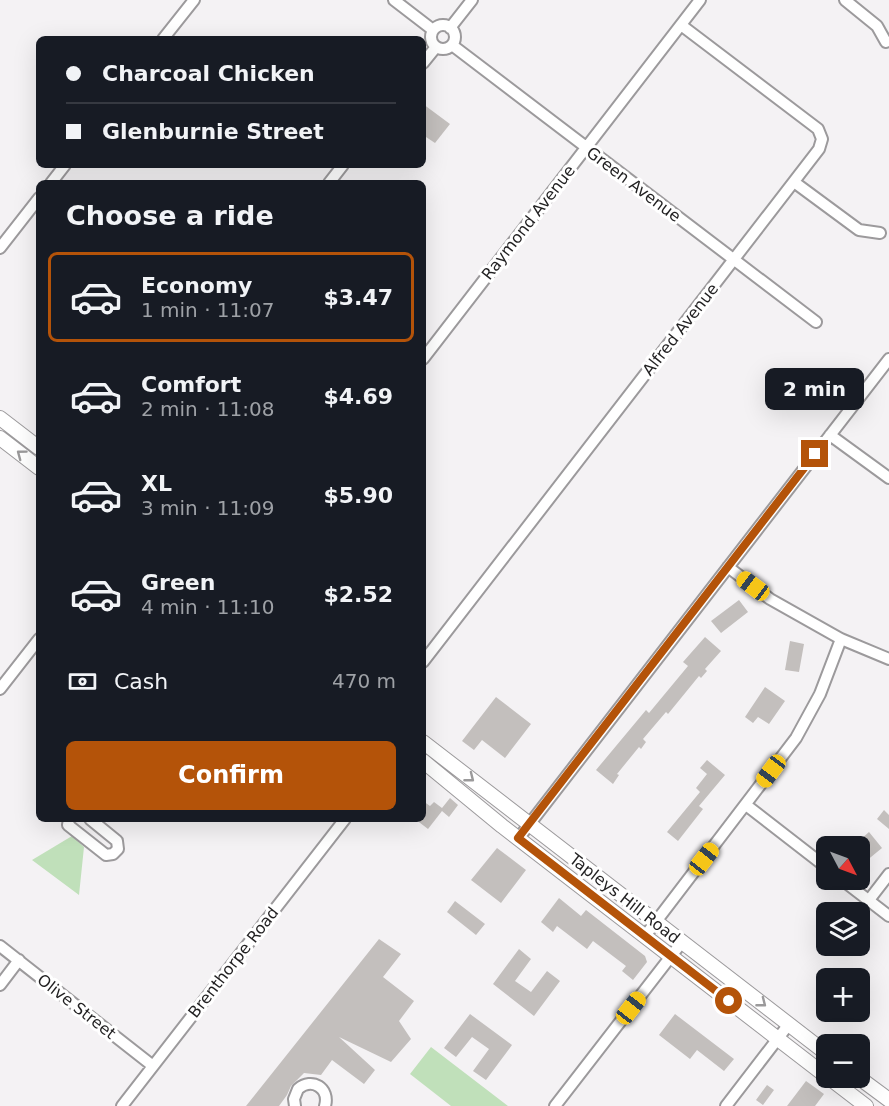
<!DOCTYPE html>
<html lang="en">
<head>
<meta charset="utf-8">
<style>
  :root { --surface:#171b24; --page:#20242c; --text:#f1f3f6; --muted:#9ea1a6; --line:#363941; --accent:#b45309 }
  body { margin:0; font-family:"DejaVu Sans",sans-serif; background:var(--page); color:var(--text); height:100vh; display:flex; flex-direction:column; font-size:22px; white-space:nowrap }
  * { box-sizing:border-box; margin:0 }
  p { font-size:20px; color:var(--muted) }
  .icon { flex:none; width:33px; height:33px; fill:none; stroke:currentColor; stroke-width:2; stroke-linecap:round; stroke-linejoin:round }
  .map { position:relative; flex:1; overflow:hidden }
  .side { position:absolute; left:36px; top:180px; width:390px; height:642px; display:flex; flex-direction:column; background:var(--surface); border-radius:9px; box-shadow:0 6px 24px #0002 }
  .side>* { flex:none }
  .guide { position:absolute; left:36px; top:36px; width:390px; height:132px; border-radius:9px; box-shadow:0 6px 24px #0002; display:grid; align-content:center; height:132px; padding:0 30px; background:var(--surface) }
  .needle { width:39px; rotate:131deg }
  .buttons { position:absolute; left:816px; top:836px; display:grid; gap:12px }
  .buttons a { display:grid; place-items:center; width:54px; height:54px; border-radius:9px; background:var(--surface); box-shadow:0 6px 24px #0002; font-size:30px }
  .end { position:absolute; width:27px; height:27px; margin:-14px; border:8px solid #b45309; background:#fff; box-shadow:0 0 0 3px #fff }
  .from { border-radius:50% }
  .bubble { position:absolute; height:42px; border-radius:9px; background:var(--surface); box-shadow:0 6px 24px #0002; font-size:20px; font-weight:600; line-height:42px; text-align:center }
  .car { position:absolute; width:18px; height:36px; margin:-18px -9px; border-radius:8px; box-shadow:0 0 4px 2px #0007; background:linear-gradient(#f5c518 24%,#345 0 40%,#f5c518 0 76%,#345 0 86%,#f5c518 0) }
  .guide b { display:flex; align-items:center; gap:21px; height:57px; font-size:22px }
  .guide b+b { border-top:2px solid var(--line) }
  .guide i { width:15px; height:15px; background:var(--text) }
  ul { padding:0; list-style:none }
  li { display:flex; align-items:center; gap:18px; height:90px; margin:0 12px 9px; padding:0 18px; border:3px solid transparent; border-radius:9px }
  li div { flex:1 }
  li b { display:block; font-size:22px }
  li em { font-style:normal; font-weight:600 }
  li.active { border-color:var(--accent) }
  li>.icon { width:54px; height:54px; stroke-width:1.5 }
  h2 { padding:0 30px; font-size:27px; line-height:72px }
  .pay { display:flex; align-items:center; gap:15px; height:66px; padding:0 30px; font-size:22px }
  .pay p { margin-inline-start:auto }
  .cta { display:flex; gap:12px; margin-top:auto; padding:12px 30px }
  .cta a { flex:1; height:69px; border-radius:9px; background:var(--accent); color:#fff; font-size:24px; font-weight:600; line-height:69px; text-align:center }
  .map>svg:first-child { display:block }
  .green { fill:#c0e0ba }
  .building { fill:#c3bfbd }
  .lines { fill:none; stroke-linecap:round; stroke-linejoin:round }
  .minor-casing { stroke:#9c9a9c; stroke-width:14 }
  .major-casing { stroke:#9c9a9c; stroke-width:16 }
  .minor { stroke:#fff; stroke-width:10 }
  .major { stroke:#fff; stroke-width:14 }
  .oneway { stroke:#9b9a9b }
  .route { stroke:#b45309; stroke-width:8 }
  .labels { text-anchor:middle; stroke-width:6; stroke-linejoin:round; paint-order:stroke }
  .street-label { font-size:16px; fill:#201f20; stroke:#fff }
</style>
</head>
<body>
<div class="map">
<svg width="889" height="1106" viewBox="0 0 889 1106">
  <rect width="100%" height="100%" fill="#f4f2f4"/>
  <path class="green" d="M72 836 84 847 79 895 32 860Z
    M431 1047 508 1106H451L410 1074Z"/>
  <path class="building" d="M423 104 450 124 435 143 423 135Z
    M739 600 748 612 721 633 711 621Z
    M705 637 721 651 705 669 707 671 701 678 699 676 668 714 666 712 643 739 646 742 641 749 639 747 617 774 619 775 613 784 596 770 646 710 649 713 688 666 683 662Z
    M790 641 804 644 799 672 785 670Z
    M765 687 785 701 769 724 758 717 753 723 745 717Z
    M496 697 531 724 505 758 482 740 474 750 462 741Z
    M707 760 725 775 699 806 703 809 678 841 667 832 700 792 696 788 707 774 700 768Z
    M450 798 458 805 449 817 442 811 428 829 415 819H423V801L430 806 434 802 442 808Z
    M884 810 889 815V829L877 819Z
    M869 832 882 848 860 866V840Z
    M497 848 526 870 501 903 471 880Z
    M559 898 581 916 586 910 645 956 647 962 633 980 622 971 626 966 593 941 587 949 557 926 553 932 541 922Z
    M455 901 485 924 476 935 447 912Z
    M379 939 401 954 383 977 414 1001 399 1021 411 1039 391 1062 339 1037 375 1070 364 1084 332 1060 321 1075 304 1073 291 1086 287 1095 279 1106H246Z
    M519 949 531 959 515 981 531 992 547 971 560 981 534 1016 493 984Z
    M470 1014 512 1045 486 1080 473 1071 489 1049 472 1037 456 1057 444 1048Z
    M675 1014 734 1059 724 1071 697 1050 690 1059 659 1035Z
    M806 1081 824 1094 815 1106H787Z
    M767 1085 774 1090 763 1105 756 1100Z"/>
  <g class="lines">
    <g class="minor-casing">
      <path id="minor" d="M394 0 433 30
        M845 0 877 26 886 42
        M431 37a12 12 0 1 1 24 0a12 12 0 1 1-24 0Z
        M450 28 472 0
        M163 39 194 0
        M452 45 816 322
        M423 63 436 47
        M794 182 859 230 880 233
        M51 183 65 165
        M329 183 343 165
        M0 248 39 198
        M423 359 700 0
        M830 435 889 478
        M728 567 770 599 841 639 889 659
        M423 662 819 149 822 139 818 129 681 25
        M0 689 39 639
        M746 805 826 867
        M69 819 68 825 106 855 113 854 118 849 117 841 90 819
        M518 839 889 359
        M841 879 889 916
        M869 900 889 874
        M645 936 796 738 820 694 841 639
        M0 946 153 1066
        M0 985 19 960
        M122 1106 345 819
        M295 1106 294 1099 298 1089C312 1077 330 1088 325 1106
        M555 1106 682 942
        M726 1106 789 1024"/>
    </g>
    <g class="major-casing">
      <path id="major" d="M0 418 39 448
        M0 438 39 468
        M423 742 826 1053
        M423 761 502 826 826 1076
        M828 1077 866 1106
        M858 1077 889 1100"/>
    </g>
    <use href="#minor" class="minor"/>
    <use href="#major" class="major"/>
  </g>
  <defs><path id="oneway-chevron" d="M-2-3.5L2.5 0L-2 3.5" fill="none" stroke-width="1.6" stroke-linecap="round" stroke-linejoin="round" transform="scale(1.5)"/></defs>
  <g class="oneway">
    <use href="#oneway-chevron" transform="translate(21 454) rotate(-143)"/>
    <use href="#oneway-chevron" transform="translate(470 778) rotate(38)"/>
    <use href="#oneway-chevron" transform="translate(762 1003) rotate(38)"/>
  </g>
  <g class="lines">
    <path class="route" d="M729 1001 518 838 815 454"/>
  </g>
  <g class="labels">
    <g class="street-label">
      <text transform="translate(634 184) rotate(37)" y="6">Green Avenue</text>
      <text transform="translate(528 222) rotate(-52)" y="6">Raymond Avenue</text>
      <text transform="translate(680 329) rotate(-52)" y="6">Alfred Avenue</text>
      <text transform="translate(625 898) rotate(38)" y="6">Tapleys Hill Road</text>
      <text transform="translate(233 962) rotate(-52)" y="6">Brenthorpe Road</text>
      <text transform="translate(77 1006) rotate(38)" y="6">Olive Street</text>
    </g>
  </g>
</svg>
<div class="buttons">
<a><svg class="needle" viewBox="-14 -14 28 28"><path d="M0-13l5 13h-10z" fill="#e53935"/><path d="M0 13l5-13h-10z" fill="#9ea1a6"/></svg></a>
<a><svg class="icon" aria-label="layers" viewBox="0 0 24 24"><path d="M12 4l9 5-9 5-9-5zM3 14l9 5 9-5"/></svg></a>
<a>+</a>
<a>−</a>
</div>
<i class="end from" style="left:729px;top:1001px"></i>
<i class="end" style="left:815px;top:454px"></i>
<div class="bubble" style="left:765px;top:368px;width:99px">2 min</div>
<i class="car" style="left:753px;top:586px;rotate:307deg"></i>
<i class="car" style="left:771px;top:771px;rotate:217deg"></i>
<i class="car" style="left:704px;top:859px;rotate:38deg"></i>
<i class="car" style="left:631px;top:1008px;rotate:38deg"></i>
<div class="guide">
<b><i class="from"></i>Charcoal Chicken</b>
<b><i></i>Glenburnie Street</b>
</div>
<section class="side">
<h2>Choose a ride</h2>
<ul>
<li class="active"><svg class="icon" aria-label="car" viewBox="0 0 24 24"><path d="M5 17H2v-5l4-1 3-4h7l3 4 3 1v5h-3M9 17h6M6 11h13"/><circle cx="7" cy="17" r="2"/><circle cx="17" cy="17" r="2"/></svg><div><b>Economy</b><p>1 min · 11:07</p></div><em>$3.47</em></li>
<li><svg class="icon" aria-label="car" viewBox="0 0 24 24"><path d="M5 17H2v-5l4-1 3-4h7l3 4 3 1v5h-3M9 17h6M6 11h13"/><circle cx="7" cy="17" r="2"/><circle cx="17" cy="17" r="2"/></svg><div><b>Comfort</b><p>2 min · 11:08</p></div><em>$4.69</em></li>
<li><svg class="icon" aria-label="car" viewBox="0 0 24 24"><path d="M5 17H2v-5l4-1 3-4h7l3 4 3 1v5h-3M9 17h6M6 11h13"/><circle cx="7" cy="17" r="2"/><circle cx="17" cy="17" r="2"/></svg><div><b>XL</b><p>3 min · 11:09</p></div><em>$5.90</em></li>
<li><svg class="icon" aria-label="car" viewBox="0 0 24 24"><path d="M5 17H2v-5l4-1 3-4h7l3 4 3 1v5h-3M9 17h6M6 11h13"/><circle cx="7" cy="17" r="2"/><circle cx="17" cy="17" r="2"/></svg><div><b>Green</b><p>4 min · 11:10</p></div><em>$2.52</em></li>
</ul>
<div class="pay"><svg class="icon" aria-label="cash" viewBox="0 0 24 24"><path d="M3 7h18v10H3z"/><circle cx="12" cy="12" r="2"/></svg>Cash<p>470 m</p></div>
<div class="cta"><a>Confirm</a></div>
</section>
</div>
</body>
</html>
